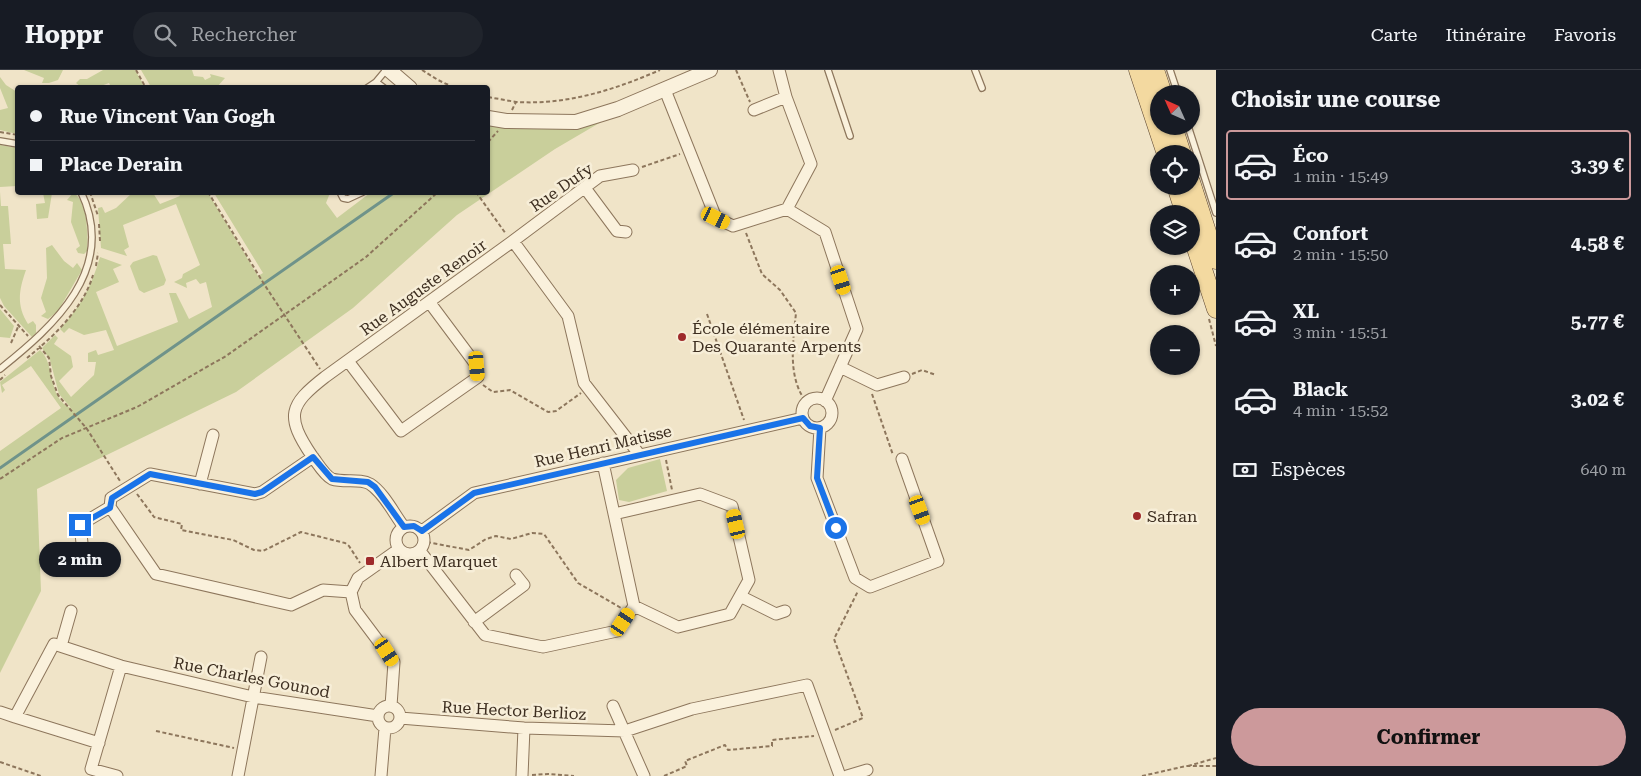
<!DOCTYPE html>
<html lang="fr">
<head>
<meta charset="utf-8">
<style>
  :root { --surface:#171b24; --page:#20242c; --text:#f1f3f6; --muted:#9ea1a6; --line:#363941; --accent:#cc999b }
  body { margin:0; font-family:"Roboto Serif",serif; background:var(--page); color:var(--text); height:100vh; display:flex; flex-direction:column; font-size:19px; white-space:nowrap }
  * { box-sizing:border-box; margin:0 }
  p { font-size:16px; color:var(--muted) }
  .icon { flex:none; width:28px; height:28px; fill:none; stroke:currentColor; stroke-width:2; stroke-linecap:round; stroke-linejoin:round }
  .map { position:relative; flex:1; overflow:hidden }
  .details { display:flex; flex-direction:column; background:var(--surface); width:425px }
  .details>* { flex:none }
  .hud { position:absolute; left:15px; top:15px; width:475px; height:110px; border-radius:5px; box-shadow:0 1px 4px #0004; display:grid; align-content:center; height:110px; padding:0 15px; background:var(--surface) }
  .needle { width:32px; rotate:315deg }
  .buttons { position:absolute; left:1150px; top:15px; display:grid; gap:10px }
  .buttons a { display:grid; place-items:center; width:50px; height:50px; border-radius:50%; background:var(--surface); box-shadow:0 1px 4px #0004; font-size:25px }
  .end { position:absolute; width:22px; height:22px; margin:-11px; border:6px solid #1a73e8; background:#fff; box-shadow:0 0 0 2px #fff }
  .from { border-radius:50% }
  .bubble { position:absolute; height:35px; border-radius:18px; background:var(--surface); box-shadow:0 1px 4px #0004; font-size:16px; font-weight:700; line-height:35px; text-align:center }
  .car { position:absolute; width:15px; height:30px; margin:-15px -8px; border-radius:6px; box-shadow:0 0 4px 1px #0007; background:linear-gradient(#f5c518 24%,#345 0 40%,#f5c518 0 76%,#345 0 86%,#f5c518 0) }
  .hud b { display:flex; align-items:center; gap:18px; height:48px; font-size:19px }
  .hud b+b { border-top:1px solid var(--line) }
  .hud i { width:12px; height:12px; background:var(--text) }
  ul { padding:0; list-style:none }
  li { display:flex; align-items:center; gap:15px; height:70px; margin:0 10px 8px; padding:0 5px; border:2px solid transparent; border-radius:5px }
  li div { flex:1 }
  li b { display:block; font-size:19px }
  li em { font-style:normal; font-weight:700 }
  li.current { border-color:var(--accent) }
  li>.icon { width:45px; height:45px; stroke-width:1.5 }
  h2 { padding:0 15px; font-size:22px; line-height:60px }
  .pay { display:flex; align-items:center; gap:12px; height:55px; padding:0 15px; font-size:19px }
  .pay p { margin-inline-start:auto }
  .cta { display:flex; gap:10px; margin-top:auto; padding:10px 15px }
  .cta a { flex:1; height:58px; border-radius:30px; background:var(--accent); color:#111; font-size:20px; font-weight:700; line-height:58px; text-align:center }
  header { display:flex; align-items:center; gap:30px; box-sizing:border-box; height:70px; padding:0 25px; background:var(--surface); border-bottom:1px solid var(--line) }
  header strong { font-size:24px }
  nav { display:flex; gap:28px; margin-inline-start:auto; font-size:18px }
  .search { width:350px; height:45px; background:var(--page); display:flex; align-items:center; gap:12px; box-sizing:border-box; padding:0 18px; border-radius:28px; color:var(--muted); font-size:19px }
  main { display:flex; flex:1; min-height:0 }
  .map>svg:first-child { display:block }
  .green { fill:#c9cf9b }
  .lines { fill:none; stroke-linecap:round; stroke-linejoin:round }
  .stream { stroke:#6f938a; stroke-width:3 }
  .service-casing { stroke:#8d765c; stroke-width:8 }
  .minor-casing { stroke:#8d765c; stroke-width:13 }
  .tertiary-casing { stroke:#8d765c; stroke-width:16 }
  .primary-casing { stroke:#5b4430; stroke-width:19 }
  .path { stroke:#8d765c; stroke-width:2; stroke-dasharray:4 2.5; stroke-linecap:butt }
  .service { stroke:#faf1dc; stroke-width:5.5 }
  .minor { stroke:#faf1dc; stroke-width:11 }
  .tertiary { stroke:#faf1dc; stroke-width:14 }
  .primary { stroke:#f3d9a0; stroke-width:18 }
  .route { stroke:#1a73e8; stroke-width:6 }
  .poi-dot { fill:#9e2a2b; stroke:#f7eed8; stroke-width:2 }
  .labels { text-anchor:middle; stroke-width:5; stroke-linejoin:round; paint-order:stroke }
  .street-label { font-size:16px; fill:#3d2e20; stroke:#f7eed8 }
  .poi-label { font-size:16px; fill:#3d2e20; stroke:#f7eed8; text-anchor:start }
</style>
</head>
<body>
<header>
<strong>Hoppr</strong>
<div class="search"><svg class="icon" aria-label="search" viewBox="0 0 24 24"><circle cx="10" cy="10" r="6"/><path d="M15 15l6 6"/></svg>Rechercher</div>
<nav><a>Carte</a><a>Itinéraire</a><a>Favoris</a></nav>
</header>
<main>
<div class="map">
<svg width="1216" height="706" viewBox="0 0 1216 706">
  <rect width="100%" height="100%" fill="#f0e4c8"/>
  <path class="green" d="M24 0H63L58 10 49 13H42L44 8Z
    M103 0H135L145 17H111L109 13 98 17H81L76 13 80 9H87Z
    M141 0H192L194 6 203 7 205 10 211 7 210 4 225 8 217 17H151Z
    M0 7 6 15 17 22V64L0 60V40L8 38 0 18Z
    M613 45 555 79 457 145 353 238 236 322 37 419 41 521 0 603V381L61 338 31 296 2 315 5 320 2 323 0 312 40 280C56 294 47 329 71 338L59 324 50 290 42 278 55 265 58 268 54 274 71 286 73 297 59 311 71 327 94 305 96 292H88V283L96 280 98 285 114 280 106 260 84 265 69 258 64 263 60 259C80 238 92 215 100 187L122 195 113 199 119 212 96 222 117 276 178 252 169 223H176L189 249 212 237 206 212 200 214 196 209 186 213 187 218 174 212 182 208 183 204 200 195 176 134 123 155 129 177 124 180 127 186 101 178 98 138 102 137 105 143 116 138 132 123H153L160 134 180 126 178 123H208L258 206 263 203 214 123H330L326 133 337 148 370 123 488 122V53Z
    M0 75 17 78V116L0 117Z
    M0 122 1 136H8L11 174H3L5 199 26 200C19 220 16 235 28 254L33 251 36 255V263L32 267 4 236 0 228Z
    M43 123H52L48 148 37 149 36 134 45 133Z
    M73 123C88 129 88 167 87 181L84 184 78 183 76 179 80 176 71 152 73 132 67 130Z
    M52 175 64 191 73 198 77 193 82 200 58 241 48 249 41 246 46 242 41 228 47 208 46 178Z
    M153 185 157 186 166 210 164 215 144 223 139 220 130 196 133 192Z
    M0 239 14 256 10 268 0 267Z
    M660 389 667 421 629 432 619 430 616 410 628 398Z"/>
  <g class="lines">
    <path class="stream" d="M0 398 395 122"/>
    <g class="service-casing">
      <path id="service" d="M828 0 850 66
        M975 0 982 18
        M1170 0 1178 24
        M376 12 384 18
        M367 18 376 12 386 0
        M1188 56 1216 143
        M0 71 18 74
        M340 122 343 128 348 129 363 122
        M0 299C54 256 118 199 81 122"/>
    </g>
    <g class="minor-casing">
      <path id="minor" d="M779 0 786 27
        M665 20 716 148 733 156 787 139 825 162 857 259 825 331
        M754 40 786 27 811 94 787 139
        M585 118 617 161 626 162
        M513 171 600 106 633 100
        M348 291 401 361 478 307 477 296 430 233
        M840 297 877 315 904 307
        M802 343a15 15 0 1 1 30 0a15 15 0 1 1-30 0Z
        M820 358 817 408 855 508 870 517 938 491 902 389
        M313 387 262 422 255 424 150 404 111 428 110 437 156 504 291 535 323 520 351 522
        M200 414 213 365
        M614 444 700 424 732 436 749 510 730 544 678 557 634 536
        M396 470a14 14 0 1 1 28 0a14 14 0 1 1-28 0Z
        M404 457C394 444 384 423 370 414 360 408 344 413 332 409 324 405 317 392 312 386 285 346 289 335 325 307L513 171 568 246 584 313 639 384
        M422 461 474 423 803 348
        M82 473 80 455 110 437
        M420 481 485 565 543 577 617 561 634 536 603 393
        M740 526 776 544 785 541
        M474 552 524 515 516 505
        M61 576 71 541
        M378 647a11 11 0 1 1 22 0a11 11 0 1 1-22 0Z
        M391 636 394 592 355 540 351 522 358 508 399 479
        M613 636 644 706
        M0 642 15 647
        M400 648 524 658 625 661 692 639 807 615 840 706
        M99 673 15 647 54 574 121 596 253 627 378 646
        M117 706 91 699 121 596
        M238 706 261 587
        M381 706 385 658
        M522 706 524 658
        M847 706 867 700"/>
    </g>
    <g class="tertiary-casing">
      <path id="tertiary" d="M389 0 410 18
        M488 48 506 51 576 52 618 39 710 0"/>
    </g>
    <g class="primary-casing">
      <path id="primary" d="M1138 0 1166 84
        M1155 0 1163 24
        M1173 56 1182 84
        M1191 112 1216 190
        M1176 116 1185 144
        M1191 163 1216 239"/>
    </g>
    <path class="path" d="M136 0 146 18
      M422 0 438 10 455 18
      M736 0 750 32
      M488 27 516 32
      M512 40 516 32C567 35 614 20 660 0
      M0 62 18 65
      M488 72 498 61
      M642 97 680 84
      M90 122 98 146
      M208 122 264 214 320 299
      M476 122 506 164
      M99 154 100 171
      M746 163 762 204 780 220 796 243C793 273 787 308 807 333
      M96 196 98 183
      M0 235 28 266
      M707 244 744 350
      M1209 249 1216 276
      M11 273 18 257
      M39 276 49 288 51 306 58 325 87 359 120 411
      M27 288C53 267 83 239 93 205
      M912 304 922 300 936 305
      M0 310 5 305
      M483 315 493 322 510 320 548 342 556 341 581 323
      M872 324 893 385
      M666 390 672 420
      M0 409 62 368 137 337 226 286 366 187 438 122
      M137 424 154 447 182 454 181 460 233 470 254 480 263 481 301 462 345 473 349 476 360 493
      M427 472 469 480 486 469 496 466 511 469 532 463 544 464 578 513 621 538
      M835 660 863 648 834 569 858 521
      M156 661 234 678
      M0 692 41 706
      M1188 696 1216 688
      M532 705 548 704 574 706
      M664 706 687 696 685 691 725 675 728 680 772 676V670L814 666
      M1142 706 1186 696H1216"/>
    <use href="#service" class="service"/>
    <use href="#minor" class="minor"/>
    <use href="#tertiary" class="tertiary"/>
    <use href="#primary" class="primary"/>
  </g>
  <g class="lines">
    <path class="route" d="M80 455 110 438 112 428 150 404 255 424 262 422 313 387 332 409 368 412 375 417 404 457 414 456 422 461 474 423 803 348 810 356 820 358 817 408 836 458"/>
  </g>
  <g class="poi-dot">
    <circle cx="682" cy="267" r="5"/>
    <circle cx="1137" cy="446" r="5"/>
    <rect x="365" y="486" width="10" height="10" rx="2.5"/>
  </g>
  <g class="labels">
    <g class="street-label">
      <text transform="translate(561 117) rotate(-35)" y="6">Rue Dufy</text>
      <text transform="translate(423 217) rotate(-36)" y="6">Rue Auguste Renoir</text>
      <text transform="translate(603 376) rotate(-13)" y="6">Rue Henri Matisse</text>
      <text transform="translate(252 607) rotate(11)" y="6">Rue Charles Gounod</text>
      <text transform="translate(514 640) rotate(3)" y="6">Rue Hector Berlioz</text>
    </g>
    <g class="poi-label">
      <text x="692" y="264">École élémentaire<tspan x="692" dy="18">Des Quarante Arpents</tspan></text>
      <text x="1147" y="452">Safran</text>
      <text x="380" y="497">Albert Marquet</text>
    </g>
  </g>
</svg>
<div class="buttons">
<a><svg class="needle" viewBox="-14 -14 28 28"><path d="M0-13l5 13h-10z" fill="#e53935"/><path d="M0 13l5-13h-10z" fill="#9ea1a6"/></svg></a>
<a><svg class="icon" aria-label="locate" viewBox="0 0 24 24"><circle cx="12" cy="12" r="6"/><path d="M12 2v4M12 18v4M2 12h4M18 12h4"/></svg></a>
<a><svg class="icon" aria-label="layers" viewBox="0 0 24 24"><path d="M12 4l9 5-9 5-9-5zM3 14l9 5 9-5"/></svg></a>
<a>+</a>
<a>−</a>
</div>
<i class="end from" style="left:836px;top:458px"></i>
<i class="end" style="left:80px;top:455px"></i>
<div class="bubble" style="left:39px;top:472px;width:82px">2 min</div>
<i class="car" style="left:716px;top:148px;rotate:116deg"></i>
<i class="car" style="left:841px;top:210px;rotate:162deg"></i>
<i class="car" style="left:477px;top:296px;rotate:175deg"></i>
<i class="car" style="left:920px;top:440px;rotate:160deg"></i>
<i class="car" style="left:736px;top:454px;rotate:347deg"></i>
<i class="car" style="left:623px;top:552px;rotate:34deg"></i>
<i class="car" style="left:387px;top:582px;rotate:147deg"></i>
<div class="hud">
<b><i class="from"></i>Rue Vincent Van Gogh</b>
<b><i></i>Place Derain</b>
</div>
</div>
<section class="details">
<h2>Choisir une course</h2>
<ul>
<li class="current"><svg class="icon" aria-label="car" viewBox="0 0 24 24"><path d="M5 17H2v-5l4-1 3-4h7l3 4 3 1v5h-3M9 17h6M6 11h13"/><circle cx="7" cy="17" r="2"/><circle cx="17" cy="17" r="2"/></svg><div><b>Éco</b><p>1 min · 15:49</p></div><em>3.39 €</em></li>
<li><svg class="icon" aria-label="car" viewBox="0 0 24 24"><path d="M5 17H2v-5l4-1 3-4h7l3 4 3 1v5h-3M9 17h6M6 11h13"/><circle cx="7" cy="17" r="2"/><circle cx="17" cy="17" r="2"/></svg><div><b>Confort</b><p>2 min · 15:50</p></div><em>4.58 €</em></li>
<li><svg class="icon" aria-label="car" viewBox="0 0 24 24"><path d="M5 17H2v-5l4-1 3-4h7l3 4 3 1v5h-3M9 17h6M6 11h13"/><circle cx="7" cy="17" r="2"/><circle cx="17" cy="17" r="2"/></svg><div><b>XL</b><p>3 min · 15:51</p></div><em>5.77 €</em></li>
<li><svg class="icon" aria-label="car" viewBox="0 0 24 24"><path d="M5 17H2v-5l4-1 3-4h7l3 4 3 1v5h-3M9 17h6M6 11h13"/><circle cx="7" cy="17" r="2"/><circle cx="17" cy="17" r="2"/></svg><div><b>Black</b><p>4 min · 15:52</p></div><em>3.02 €</em></li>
</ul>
<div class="pay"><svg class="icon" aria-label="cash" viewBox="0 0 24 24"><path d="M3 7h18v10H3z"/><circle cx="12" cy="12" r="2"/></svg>Espèces<p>640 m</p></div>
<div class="cta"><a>Confirmer</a></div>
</section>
</main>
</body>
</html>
